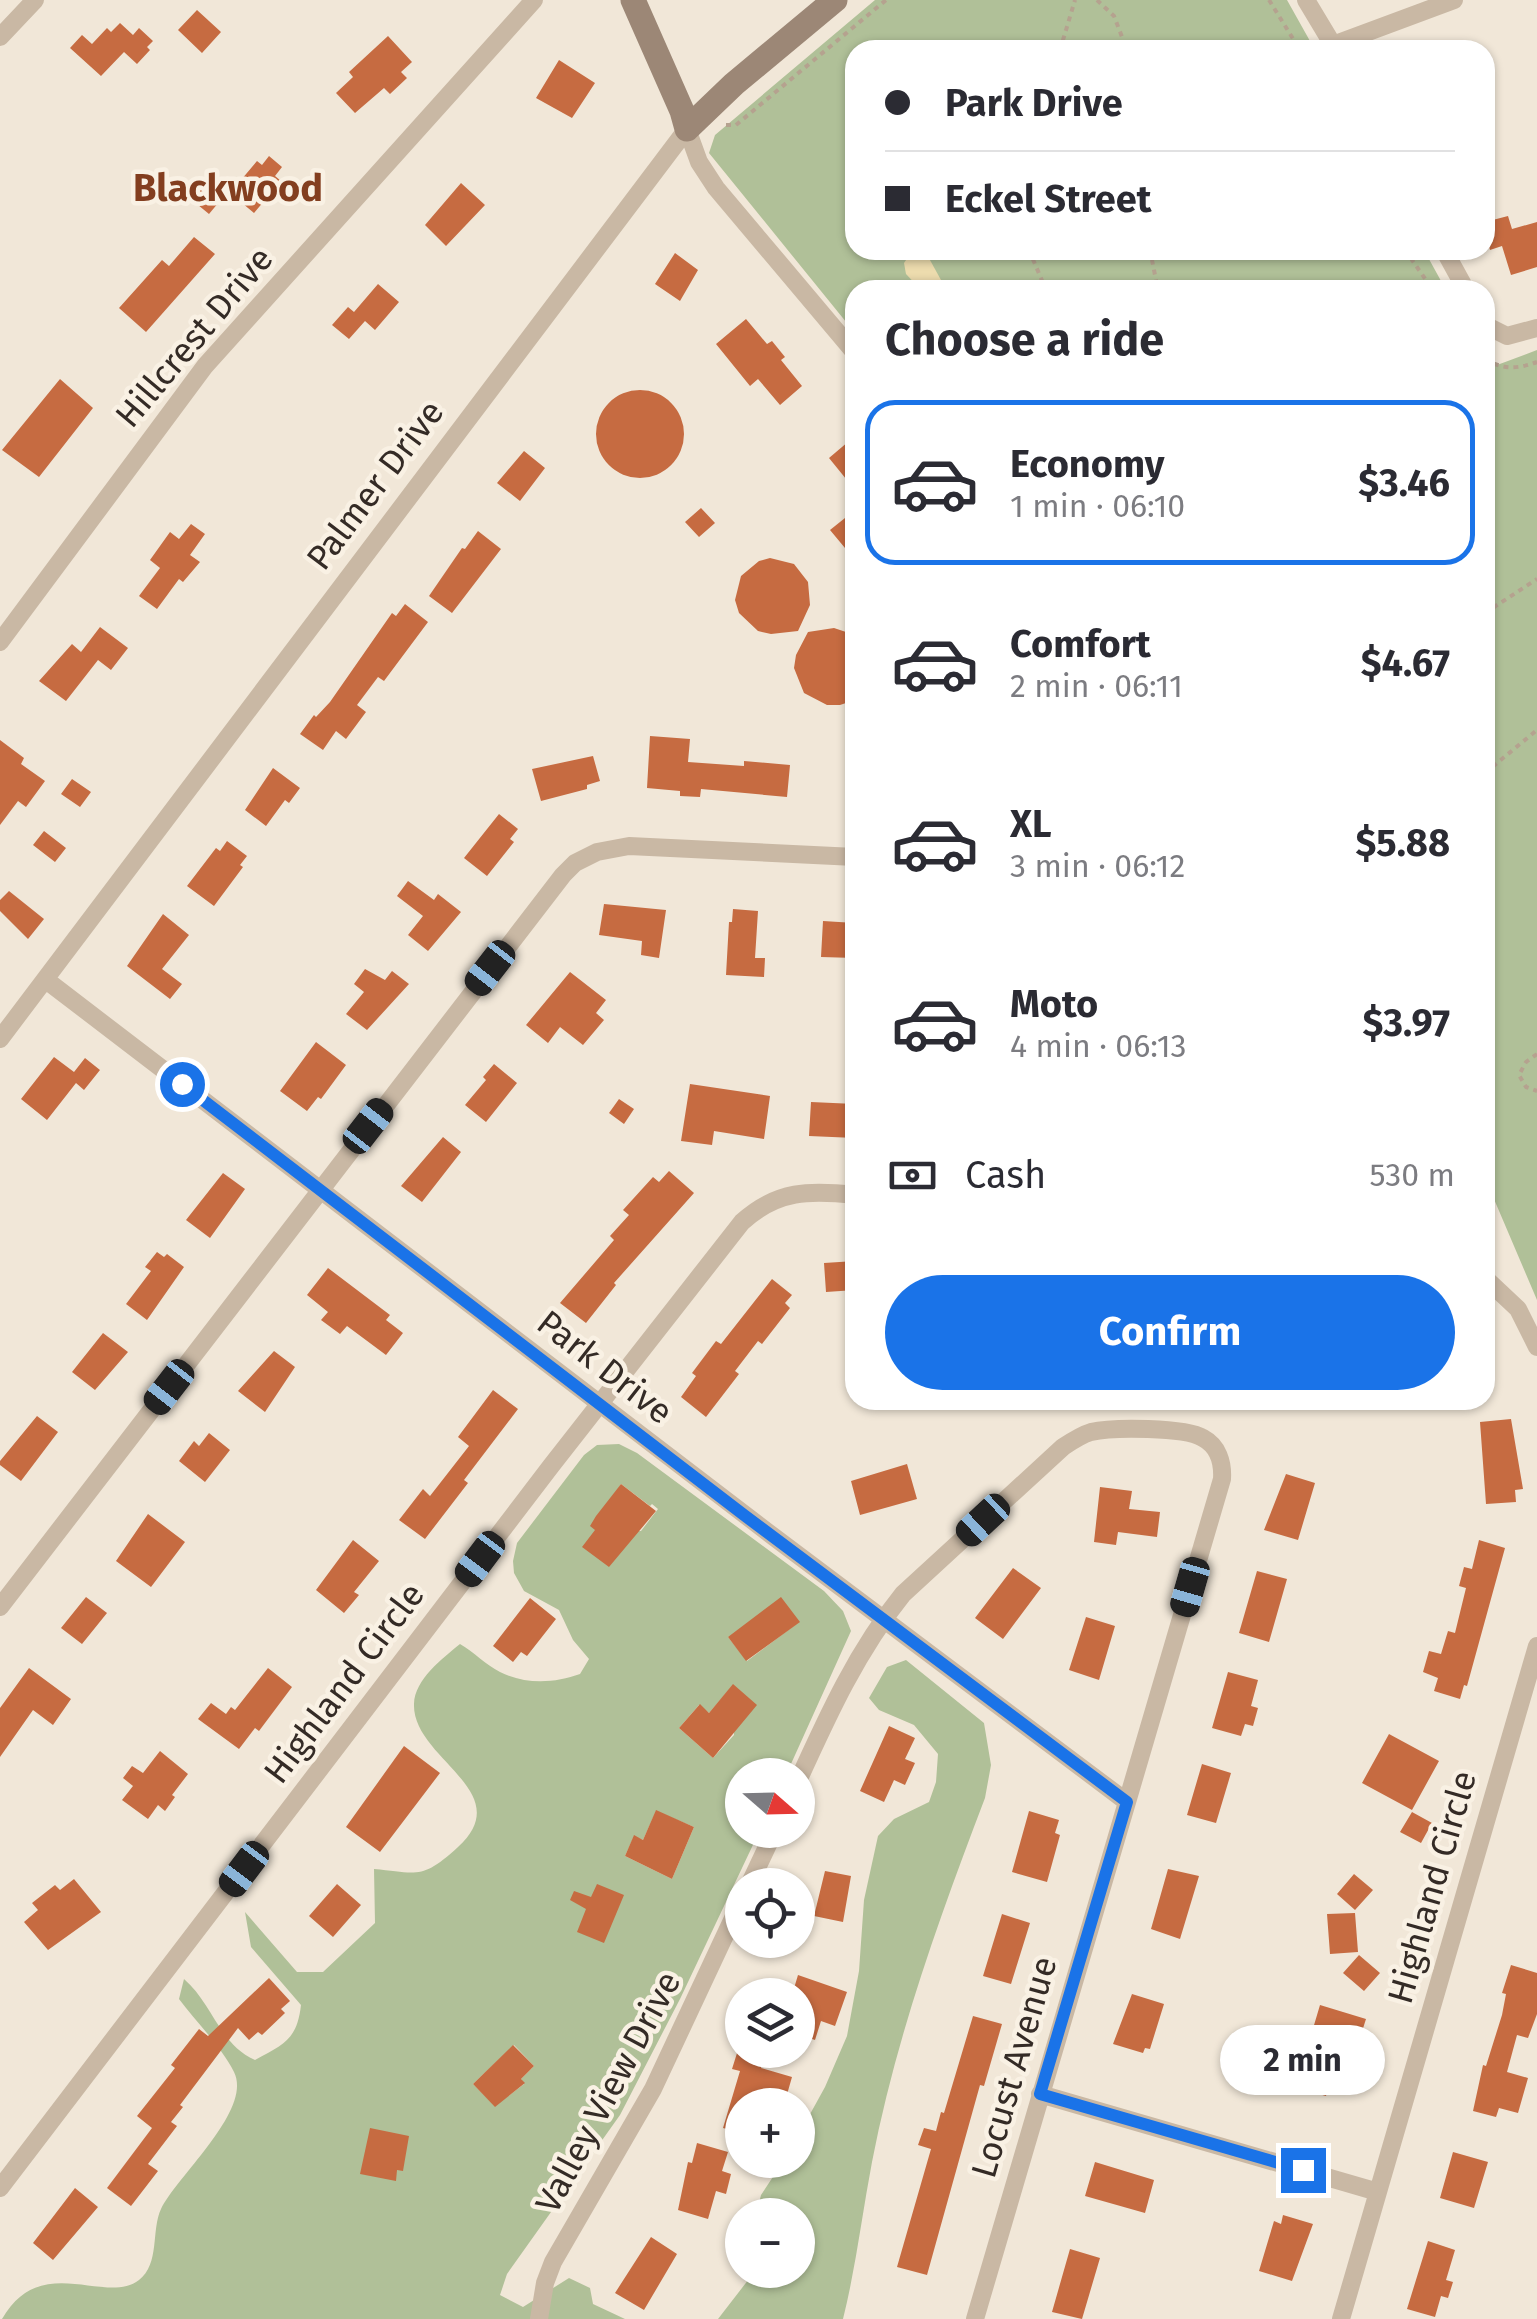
<!DOCTYPE html>
<html lang="en">
<head>
<meta charset="utf-8">
<style>
  :root { --surface:#fff; --page:#f2f2f3; --text:#2b2b33; --muted:#7c7c81; --line:#e1e1e2; --accent:#1a73e8 }
  body { margin:0; font-family:"Fira Sans",sans-serif; background:var(--page); color:var(--text); height:100vh; display:flex; flex-direction:column; font-size:38px; white-space:nowrap }
  * { box-sizing:border-box; margin:0 }
  p { font-size:32px; color:var(--muted) }
  .icon { flex:none; width:55px; height:55px; fill:none; stroke:currentColor; stroke-width:2; stroke-linecap:round; stroke-linejoin:round }
  .map { position:relative; flex:1; overflow:hidden }
  .sheet { position:absolute; left:845px; top:280px; width:650px; height:1130px; display:flex; flex-direction:column; background:var(--surface); border-radius:30px; box-shadow:0 2px 8px #0004 }
  .sheet>* { flex:none }
  .guide { position:absolute; left:845px; top:40px; width:650px; height:220px; border-radius:30px; box-shadow:0 2px 8px #0004; display:grid; align-content:center; height:220px; padding:0 40px; background:var(--surface) }
  .needle { width:65px; rotate:110deg }
  .fabs { position:absolute; left:725px; top:1758px; display:grid; gap:20px }
  .fabs a { display:grid; place-items:center; width:90px; height:90px; border-radius:50%; background:var(--surface); box-shadow:0 2px 8px #0004; font-size:50px }
  .end { position:absolute; width:45px; height:45px; margin:-22px; border:12px solid #1a73e8; background:#fff; box-shadow:0 0 0 5px #fff }
  .from { border-radius:50% }
  .bubble { position:absolute; height:70px; border-radius:35px; background:var(--surface); box-shadow:0 2px 8px #0004; font-size:32px; font-weight:700; line-height:70px; text-align:center }
  .car { position:absolute; width:30px; height:60px; margin:-30px -15px; border-radius:12px; box-shadow:0 0 8px 2px #0007; background:linear-gradient(#222 24%,#8ab4d8 0 40%,#222 0 76%,#8ab4d8 0 86%,#222 0) }
  .guide b { display:flex; align-items:center; gap:35px; height:95px; font-size:38px }
  .guide b+b { border-top:2px solid var(--line) }
  .guide i { width:25px; height:25px; background:var(--text) }
  ul { padding:0; list-style:none }
  li { display:flex; align-items:center; gap:30px; height:165px; margin:0 20px 15px; padding:0 20px; border:5px solid transparent; border-radius:30px }
  li div { flex:1 }
  li b { display:block; font-size:38px }
  li em { font-style:normal; font-weight:700 }
  li.selected { border-color:var(--accent) }
  li>.icon { width:90px; height:90px; stroke-width:1.5 }
  h2 { padding:0 40px; font-size:45px; line-height:120px }
  .pay { display:flex; align-items:center; gap:25px; height:110px; padding:0 40px; font-size:38px }
  .pay p { margin-inline-start:auto }
  .button { display:flex; gap:20px; margin-top:auto; padding:20px 40px }
  .button a { flex:1; height:115px; border-radius:60px; background:var(--accent); color:#fff; font-size:40px; font-weight:700; line-height:115px; text-align:center }
  .map>svg:first-child { display:block }
  .green { fill:#b0c098; fill-rule:evenodd }
  .sand { fill:#eddcae }
  .building { fill:#c66b41 }
  .lines { fill:none; stroke-linecap:round; stroke-linejoin:round }
  .path { stroke:#b5a28f; stroke-width:4; stroke-dasharray:5 5; stroke-linecap:butt }
  .street { stroke:#c9b8a4; stroke-width:18 }
  .secondary { stroke:#9c8776; stroke-width:25 }
  .route { stroke:#1a73e8; stroke-width:12 }
  .labels { text-anchor:middle; stroke-width:9; stroke-linejoin:round; paint-order:stroke }
  .street-label { font-size:35px; fill:#342b26; stroke:#f9f1e4 }
  .neighbourhood-label { font-size:38px; font-weight:bold; fill:#833e1f; stroke:#f9f1e4 }
</style>
</head>
<body>
<div class="map">
<svg width="1537" height="2319" viewBox="0 0 1537 2319">
  <rect width="100%" height="100%" fill="#f1e7d8"/>
  <path class="green" d="M875 0H1287L1315 50H855V250H1424L1446 290H855V333L709 153 715 135Z
    M1537 350V1300L1485 1178V362L1489 368Z
    M619 1444 637 1453 824 1591 843 1611 851 1631 786 1775H742V1830H760L680 1999 620 2115 507 2274 500 2295 523 2307 569 2278 590 2288 593 2304 625 2319H2C41 2251 105 2306 139 2280 160 2264 151 2230 161 2209 177 2176 253 2110 234 2072 221 2046 196 2022 179 1999L184 1979C212 2003 220 2045 255 2060 284 2044 297 2040 301 2005L251 1947 245 1912 297 1972H323L375 1923 374 1869C418 1873 422 1880 458 1847 519 1791 412 1759 414 1704 415 1679 442 1659 460 1644 474 1652 486 1665 500 1672 526 1685 555 1683 580 1674L589 1659 573 1640 559 1610 524 1591 514 1573 513 1561 517 1543 584 1455 597 1445ZM621 1484 650 1506 652 1504 658 1509 641 1531 595 1530ZM799 1622 747 1661 728 1637ZM733 1685 734 1735 713 1758 679 1728 699 1705 709 1713ZM656 1811 694 1827 672 1879 625 1856 634 1836 643 1840ZM514 2045 534 2066 521 2079 524 2084 495 2106 473 2084Z
    M906 1660 984 1723 991 1765 985 1798C940 1916 896 2037 872 2162 862 2214 856 2267 843 2319H718L752 2275V2270H798V2215H756L761 2195 784 2160H798V2136L825 2087 847 2036 859 1971 864 1900 878 1836 894 1819 929 1802 936 1782 938 1754 914 1725 879 1710 869 1698 887 1667Z"/>
  <path class="sand" d="M913 250 925 251 941 280 937 290H921L906 274 904 263Z"/>
  <path class="building" d="M197 10 221 32 202 53 178 30Z
    M120 23 133 35 139 28 153 41 147 47 150 50 137 64 124 52 101 76 70 48 82 35 92 44 107 28 111 32Z
    M388 36 412 62 401 72 407 78 390 94 384 88 355 113 336 93 353 77 349 72Z
    M559 60 595 83 572 118 536 98Z
    M269 156 282 167 275 176 281 181 254 213 230 193 257 161 262 165Z
    M207 182 224 196 209 214 192 200Z
    M461 183 485 205 446 246 425 225Z
    M1508 216 1512 229 1537 222V267L1511 275 1502 246 1490 250 1485 231V222Z
    M194 237 215 254 146 332 119 308 162 260 169 266Z
    M675 253 698 270 680 301 655 284Z
    M378 284 399 302 375 330 365 321 349 339 332 325 348 307 354 312Z
    M746 319 767 344 772 341 785 357 781 360 802 386 780 405 758 379 750 386 716 344Z
    M60 379 93 408 39 477 2 450Z
    M596 434a44 44 0 1 1 88 0a44 44 0 1 1-88 0Z
    M855 436V490L829 458Z
    M524 451 545 468 520 501 497 483Z
    M701 508 715 523 699 537 685 522Z
    M855 510V560L830 530Z
    M191 524 205 534 190 555 200 562 183 582 179 579 157 609 139 596 160 568 150 560 170 532 179 539Z
    M478 531 501 549 452 613 429 596 462 548 465 549Z
    M770 558 794 564 808 582 810 605 798 631 771 634 758 631 739 613 735 600 741 576 759 561Z
    M405 604 428 622 384 681 378 677 357 705 366 712 346 739 336 731 323 750 300 734 314 715 316 717 330 702 392 613 396 616Z
    M100 627 128 648 111 670 98 660 66 701 39 681 72 644 81 652Z
    M834 628 855 635V700L840 705H827L804 693 794 668 796 655 808 632Z
    M650 736 690 739 688 762 744 766V761L790 765 787 797 701 789 700 797 680 796V791L647 788Z
    M0 740 24 758 21 764 45 781 26 807 18 801 0 825Z
    M593 756 600 781 587 785V789L541 801 532 769Z
    M273 768 300 788 289 803 285 800 266 826 245 810Z
    M72 779 91 792 80 807 61 794Z
    M499 814 518 829 510 839 514 842 487 876 464 858Z
    M44 831 66 848 55 862 33 845Z
    M227 841 247 856 240 865 243 867 214 906 187 886 216 848 220 851Z
    M408 881 434 900 438 894 461 912 428 951 408 935 423 916 397 896Z
    M9 891 44 919 28 939 0 911V900Z
    M604 904 666 910 659 958 641 955 642 941 599 935Z
    M733 909 758 911 755 958H765L764 977 726 975 729 922H732Z
    M163 914 189 935 162 969 182 984 170 999 127 966Z
    M823 921 855 923V958L821 957Z
    M365 969 385 980 392 971 409 984 367 1030 346 1014 364 992 354 984Z
    M570 972 606 1000 596 1013 604 1020 583 1045 560 1027 548 1043 526 1025Z
    M316 1042 346 1065 321 1099 318 1097 307 1111 280 1091Z
    M54 1057 74 1072 85 1058 100 1070 84 1090 76 1083 47 1120 21 1099Z
    M494 1064 517 1083 486 1122 465 1105 486 1080 483 1077Z
    M690 1084 770 1096 764 1139 714 1131 712 1145 681 1141Z
    M619 1099 634 1109 624 1124 609 1113Z
    M811 1102 855 1104V1138L809 1136Z
    M443 1137 461 1152 422 1202 401 1186Z
    M669 1171 694 1193 614 1283 616 1285 586 1323 560 1303 614 1240 610 1236 629 1215 623 1210 653 1177 659 1182Z
    M223 1173 245 1189 210 1238 186 1220Z
    M157 1252 164 1257 167 1254 184 1267 147 1320 126 1304 151 1271 145 1267Z
    M855 1261V1290L826 1292 824 1263Z
    M328 1268 390 1315 386 1320 403 1333 386 1355 347 1326 340 1334 321 1320 328 1312 307 1295Z
    M772 1279 792 1295 785 1303 790 1308 762 1344 758 1341 735 1371 739 1374 706 1417 681 1397 696 1376 692 1373 716 1341 721 1344Z
    M103 1333 128 1352 95 1390 72 1372Z
    M274 1351 295 1367 265 1412 238 1391Z
    M493 1390 518 1409 464 1480 468 1483 425 1539 399 1520 423 1489 430 1496 469 1446 458 1437Z
    M37 1416 58 1432 21 1481 0 1465V1461Z
    M1511 1419 1523 1489 1515 1490 1516 1502 1486 1504 1480 1422Z
    M209 1433 230 1450 205 1482 179 1461 194 1441 199 1446Z
    M907 1464 917 1499 860 1515 851 1481Z
    M1286 1474 1315 1483 1298 1540 1264 1530Z
    M621 1484 656 1511 609 1567 582 1547 595 1530 590 1526 596 1516Z
    M1100 1487 1132 1491 1129 1509 1160 1512 1157 1537 1118 1532 1116 1545 1094 1542Z
    M148 1514 185 1542 151 1587 116 1561Z
    M353 1540 379 1561 354 1592 359 1595 344 1613 316 1590Z
    M1479 1540 1505 1548 1467 1686 1464 1685 1460 1699 1434 1691 1438 1678 1423 1672 1429 1651 1441 1654 1448 1631 1455 1633 1466 1588 1459 1586 1464 1567 1472 1569Z
    M1013 1568 1041 1588 1003 1639 975 1618Z
    M1257 1571 1287 1579 1269 1642 1239 1633Z
    M86 1597 107 1613 82 1644 61 1628Z
    M781 1597 800 1622 746 1661 728 1637Z
    M530 1598 556 1619 527 1656 521 1652 513 1662 493 1646Z
    M1086 1617 1115 1626 1099 1680 1069 1670Z
    M29 1668 71 1699 53 1725 33 1710 0 1757V1708Z
    M268 1668 292 1687 259 1731 255 1728 239 1749 198 1719 211 1703 226 1714 231 1707 235 1710Z
    M1228 1672 1258 1680 1251 1706 1258 1708 1253 1726 1245 1724 1241 1736 1212 1728Z
    M733 1684 757 1705 713 1758 679 1728 700 1704 709 1713Z
    M889 1726 915 1738 905 1759 915 1763 905 1785 894 1780 884 1802 860 1791Z
    M1389 1734 1439 1761 1412 1810 1362 1783Z
    M404 1746 440 1773 380 1852 346 1827Z
    M160 1751 188 1774 172 1795 175 1797 165 1811 158 1805 148 1819 122 1800 133 1786 123 1778 132 1766 143 1773Z
    M1202 1764 1231 1773 1216 1823 1187 1815Z
    M656 1810 694 1827 672 1879 625 1856 634 1835 643 1840Z
    M1029 1811 1059 1820 1055 1833 1060 1835 1047 1882 1012 1872Z
    M1412 1812 1432 1823 1421 1843 1400 1832Z
    M1168 1869 1199 1876 1180 1939 1151 1929Z
    M825 1871 851 1876 843 1922 814 1916Z
    M1354 1874 1373 1890 1355 1910 1337 1894Z
    M74 1879 101 1912 48 1950 24 1922 38 1910 32 1903 55 1885 60 1890Z
    M337 1884 361 1905 333 1937 309 1916Z
    M597 1884 624 1895 604 1943 577 1932 586 1909 570 1900 574 1891 591 1897Z
    M1355 1913 1358 1952 1330 1954 1327 1914Z
    M1002 1914 1030 1923 1011 1984 983 1976Z
    M1359 1955 1380 1973 1364 1991 1343 1973Z
    M1511 1965 1537 1973V2014L1528 2038 1517 2035 1507 2072 1528 2078 1518 2113 1499 2108 1496 2117 1473 2111 1483 2065 1486 2066 1502 2015 1506 1994 1502 1993Z
    M798 1975 847 1992 835 2026 821 2021 815 2040 798 2034V1995H792Z
    M269 1978 290 2001 281 2009 285 2013 262 2035 258 2032 249 2040 238 2028 180 2105 183 2107 171 2122 177 2126 148 2164 158 2171 131 2206 107 2188 152 2128 137 2116 175 2068 171 2065 199 2029 208 2036Z
    M1132 1994 1164 2004 1150 2049 1145 2048 1143 2053 1113 2044Z
    M1320 2005 1366 2019 1358 2044 1348 2041 1333 2089 1328 2088 1326 2096 1300 2089 1302 2081 1298 2079Z
    M973 2016 1002 2024 984 2086 980 2085 927 2275 897 2267 931 2149 918 2145 924 2128 936 2131 941 2112 944 2113Z
    M513 2045 534 2066 521 2079 525 2083 495 2107 473 2084Z
    M738 2050H766L761 2068 792 2077 784 2105H742V2133L723 2128 740 2071 732 2069Z
    M370 2128 409 2136 403 2171 397 2170 396 2181 360 2174Z
    M697 2143 728 2152 722 2171 731 2174 726 2194 716 2191 708 2219 678 2210 688 2162 692 2163Z
    M1453 2152 1488 2162 1474 2208 1440 2198Z
    M1095 2162 1154 2180 1145 2213 1085 2196Z
    M75 2188 98 2207 53 2260 33 2243Z
    M1283 2215 1313 2224 1292 2281 1259 2271 1274 2221 1281 2224Z
    M651 2237 677 2254 644 2310 615 2293Z
    M1428 2241 1455 2250 1446 2280 1453 2282 1448 2298 1441 2296 1435 2317 1407 2309Z
    M1070 2249 1100 2258 1082 2319 1052 2312Z"/>
  <g class="lines">
    <path class="path" d="M1097 0 1114 16 1127 50
      M1269 0 1300 50
      M1060 50 1075 0
      M726 125H736L886 0
      M1029 250 1046 290
      M1150 250 1158 290
      M1405 250 1433 290
      M1485 359C1503 370 1518 369 1537 362
      M1485 613 1537 579
      M1485 773 1537 730
      M1537 1054 1526 1062 1519 1075 1526 1087 1537 1091"/>
    <path class="street" d="M1306 0 1336 50
      M0 37 35 0
      M1333 45 1454 0
      M687 129 699 162 716 188 855 353
      M1444 250 1466 290
      M1485 325 1507 336 1537 328
      M0 642 205 366 534 0
      M46 980 774 1537 1127 1802
      M0 1039 687 129
      M1485 1278 1518 1309 1537 1347
      M0 1607 563 875 575 863 597 852 629 846 855 857
      M798 1781C828 1715 857 1651 903 1594L1063 1447C1072 1441 1081 1435 1091 1432 1112 1427 1185 1427 1203 1438 1218 1446 1223 1462 1222 1479L975 2319
      M749 1885 775 1830
      M1040 2094 1378 2192
      M0 2188 551 1466 742 1222C777 1190 810 1190 855 1195
      M539 2319 545 2283 553 2262 653 2089 742 1899
      M1341 2319 1537 1646"/>
    <path class="secondary" d="M633 0 682 111 687 129
      M687 129 734 84 835 0"/>
  </g>
  <g class="lines">
    <path class="route" d="M182 1084 744 1515 1127 1802 1040 2094 1303 2170"/>
  </g>
  <g class="labels">
    <g class="street-label">
      <text transform="translate(194 337) rotate(-50)" y="12">Hillcrest Drive</text>
      <text transform="translate(375 485) rotate(-53)" y="12">Palmer Drive</text>
      <text transform="translate(605 1367) rotate(38)" y="12">Park Drive</text>
      <text transform="translate(344 1683) rotate(-53)" y="12">Highland Circle</text>
      <text transform="translate(1432 1887) rotate(-74)" y="12">Highland Circle</text>
      <text transform="translate(1014 2067) rotate(-74)" y="12">Locust Avenue</text>
      <text transform="translate(608 2092) rotate(-62)" y="12">Valley View Drive</text>
    </g>
    <g class="neighbourhood-label">
      <text x="228" y="201">Blackwood</text>
    </g>
  </g>
</svg>
<div class="fabs">
<a><svg class="needle" viewBox="-14 -14 28 28"><path d="M0-13l5 13h-10z" fill="#e53935"/><path d="M0 13l5-13h-10z" fill="#7c7c81"/></svg></a>
<a><svg class="icon" aria-label="locate" viewBox="0 0 24 24"><circle cx="12" cy="12" r="6"/><path d="M12 2v4M12 18v4M2 12h4M18 12h4"/></svg></a>
<a><svg class="icon" aria-label="layers" viewBox="0 0 24 24"><path d="M12 4l9 5-9 5-9-5zM3 14l9 5 9-5"/></svg></a>
<a>+</a>
<a>−</a>
</div>
<i class="end from" style="left:182px;top:1084px"></i>
<i class="end" style="left:1303px;top:2170px"></i>
<div class="bubble" style="left:1220px;top:2025px;width:165px">2 min</div>
<i class="car" style="left:490px;top:968px;rotate:218deg"></i>
<i class="car" style="left:368px;top:1126px;rotate:38deg"></i>
<i class="car" style="left:169px;top:1387px;rotate:218deg"></i>
<i class="car" style="left:983px;top:1520px;rotate:227deg"></i>
<i class="car" style="left:480px;top:1559px;rotate:217deg"></i>
<i class="car" style="left:1190px;top:1587px;rotate:196deg"></i>
<i class="car" style="left:244px;top:1869px;rotate:217deg"></i>
<div class="guide">
<b><i class="from"></i>Park Drive</b>
<b><i></i>Eckel Street</b>
</div>
<section class="sheet">
<h2>Choose a ride</h2>
<ul>
<li class="selected"><svg class="icon" aria-label="car" viewBox="0 0 24 24"><path d="M5 17H2v-5l4-1 3-4h7l3 4 3 1v5h-3M9 17h6M6 11h13"/><circle cx="7" cy="17" r="2"/><circle cx="17" cy="17" r="2"/></svg><div><b>Economy</b><p>1 min · 06:10</p></div><em>$3.46</em></li>
<li><svg class="icon" aria-label="car" viewBox="0 0 24 24"><path d="M5 17H2v-5l4-1 3-4h7l3 4 3 1v5h-3M9 17h6M6 11h13"/><circle cx="7" cy="17" r="2"/><circle cx="17" cy="17" r="2"/></svg><div><b>Comfort</b><p>2 min · 06:11</p></div><em>$4.67</em></li>
<li><svg class="icon" aria-label="car" viewBox="0 0 24 24"><path d="M5 17H2v-5l4-1 3-4h7l3 4 3 1v5h-3M9 17h6M6 11h13"/><circle cx="7" cy="17" r="2"/><circle cx="17" cy="17" r="2"/></svg><div><b>XL</b><p>3 min · 06:12</p></div><em>$5.88</em></li>
<li><svg class="icon" aria-label="car" viewBox="0 0 24 24"><path d="M5 17H2v-5l4-1 3-4h7l3 4 3 1v5h-3M9 17h6M6 11h13"/><circle cx="7" cy="17" r="2"/><circle cx="17" cy="17" r="2"/></svg><div><b>Moto</b><p>4 min · 06:13</p></div><em>$3.97</em></li>
</ul>
<div class="pay"><svg class="icon" aria-label="cash" viewBox="0 0 24 24"><path d="M3 7h18v10H3z"/><circle cx="12" cy="12" r="2"/></svg>Cash<p>530 m</p></div>
<div class="button"><a>Confirm</a></div>
</section>
</div>
</body>
</html>
